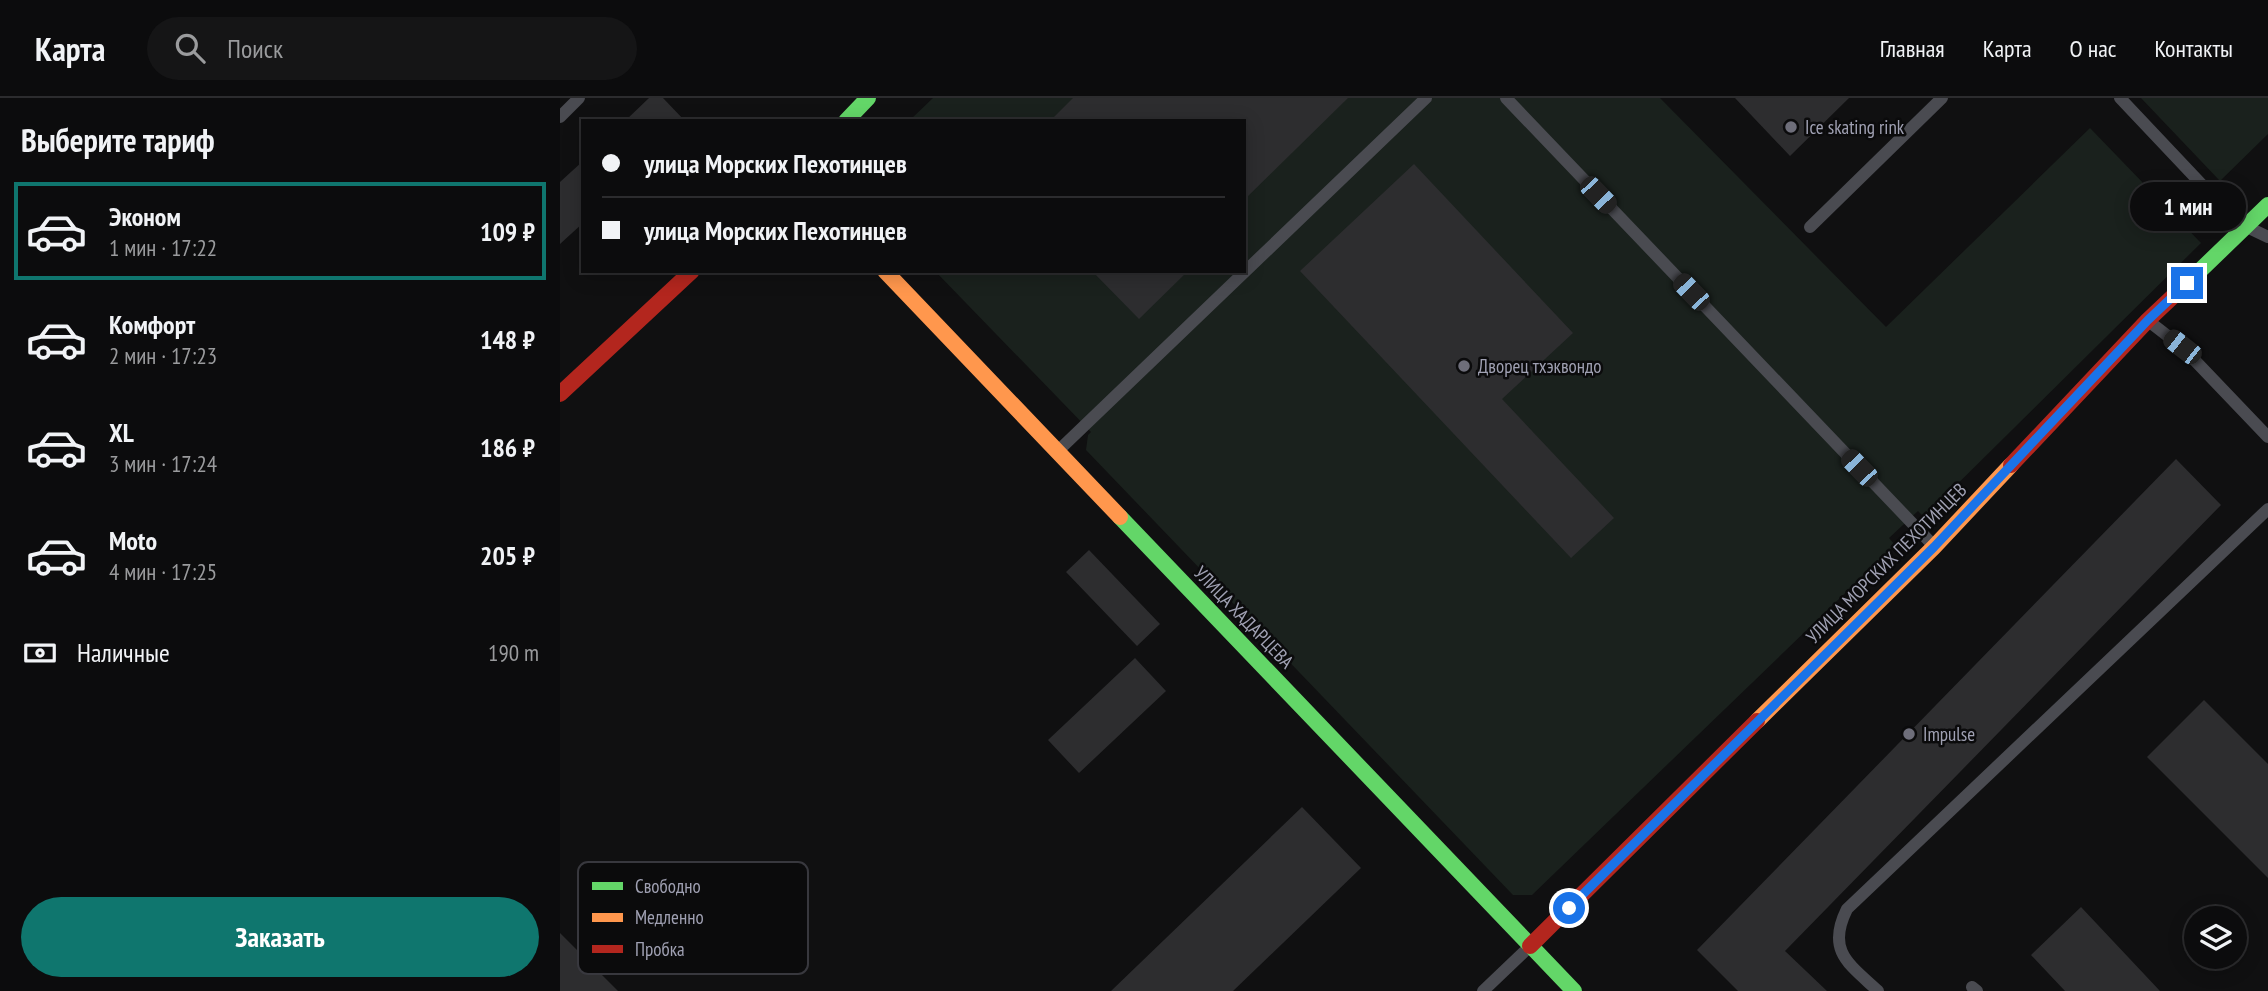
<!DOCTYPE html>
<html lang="ru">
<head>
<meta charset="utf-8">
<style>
  :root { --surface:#0c0c0d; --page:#151516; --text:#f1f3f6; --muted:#9a9b9d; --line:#2c2c2e; --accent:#0f766e }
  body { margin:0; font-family:"PT Sans Narrow",sans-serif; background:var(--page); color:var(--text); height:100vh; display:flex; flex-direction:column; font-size:26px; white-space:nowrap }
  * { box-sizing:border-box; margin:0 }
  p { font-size:23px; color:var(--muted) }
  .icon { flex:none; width:38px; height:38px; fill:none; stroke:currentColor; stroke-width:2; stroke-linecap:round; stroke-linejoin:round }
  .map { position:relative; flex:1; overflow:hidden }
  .sheet { display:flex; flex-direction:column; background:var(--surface); width:560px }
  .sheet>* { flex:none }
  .top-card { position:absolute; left:21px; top:21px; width:665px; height:154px; border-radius:0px; box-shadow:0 4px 18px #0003,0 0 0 2px var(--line); display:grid; align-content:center; height:154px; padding:0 21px; background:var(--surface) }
  .fabs { position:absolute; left:1624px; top:808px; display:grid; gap:14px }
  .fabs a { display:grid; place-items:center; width:63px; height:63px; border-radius:50%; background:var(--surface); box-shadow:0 4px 18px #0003,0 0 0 2px var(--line); font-size:35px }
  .end { position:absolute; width:32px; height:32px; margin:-16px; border:9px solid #1a73e8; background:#fff; box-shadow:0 0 0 4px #fff }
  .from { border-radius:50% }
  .bubble { position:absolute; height:49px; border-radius:24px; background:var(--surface); box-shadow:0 4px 18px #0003,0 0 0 2px var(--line); font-size:23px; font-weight:700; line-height:49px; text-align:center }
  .car { position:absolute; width:21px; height:42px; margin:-21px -10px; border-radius:9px; box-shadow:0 0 5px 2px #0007; background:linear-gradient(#222 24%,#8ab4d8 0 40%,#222 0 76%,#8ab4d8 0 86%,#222 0) }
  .top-card b { display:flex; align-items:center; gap:24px; height:66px; font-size:26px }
  .top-card b+b { border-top:2px solid var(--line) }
  .top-card i { width:18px; height:18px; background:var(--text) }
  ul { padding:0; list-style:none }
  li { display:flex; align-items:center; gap:21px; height:98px; margin:0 14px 10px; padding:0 7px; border:4px solid transparent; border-radius:0px }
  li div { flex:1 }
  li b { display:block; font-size:26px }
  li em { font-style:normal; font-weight:700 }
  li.on { border-color:var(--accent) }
  li>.icon { width:63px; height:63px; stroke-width:1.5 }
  h2 { padding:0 21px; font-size:32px; line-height:84px }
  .pay { display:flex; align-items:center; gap:18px; height:77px; padding:0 21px; font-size:26px }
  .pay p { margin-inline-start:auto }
  .button { display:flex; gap:14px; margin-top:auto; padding:14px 21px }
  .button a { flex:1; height:80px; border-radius:42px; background:var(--accent); color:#fff; font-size:28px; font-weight:700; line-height:80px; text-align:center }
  header { display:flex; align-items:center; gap:42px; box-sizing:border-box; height:98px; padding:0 35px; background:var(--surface); border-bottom:2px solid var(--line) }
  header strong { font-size:33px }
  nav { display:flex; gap:38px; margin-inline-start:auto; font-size:24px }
  .search { width:490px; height:63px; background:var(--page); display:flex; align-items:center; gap:18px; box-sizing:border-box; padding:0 24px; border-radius:38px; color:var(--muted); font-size:26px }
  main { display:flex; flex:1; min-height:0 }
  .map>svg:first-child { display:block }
  .green { fill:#1a211d }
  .building { fill:#2d2d2f }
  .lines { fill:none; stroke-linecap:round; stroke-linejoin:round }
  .lane { stroke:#4a4b51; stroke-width:12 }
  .fast { stroke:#63d668; stroke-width:16 }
  .slow { stroke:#ff974d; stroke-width:16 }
  .jam { stroke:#b3261e; stroke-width:16 }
  .route { stroke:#1a73e8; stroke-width:9 }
  .poi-dot { fill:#6e6e7a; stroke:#0b0b0c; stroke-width:2.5 }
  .labels { text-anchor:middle; stroke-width:5; stroke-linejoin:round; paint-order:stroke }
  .poi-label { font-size:19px; fill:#a0a1b3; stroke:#0b0b0c; text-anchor:start }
  .street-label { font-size:19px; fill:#a0a1b3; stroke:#0b0b0c }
  .key { fill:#0b0b0c; stroke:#38383e; stroke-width:2 }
  .key-label { font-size:19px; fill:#a0a1b3 }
</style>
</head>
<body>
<header>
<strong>Карта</strong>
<div class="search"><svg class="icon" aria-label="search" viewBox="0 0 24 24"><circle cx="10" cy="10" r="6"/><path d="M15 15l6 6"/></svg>Поиск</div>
<nav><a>Главная</a><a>Карта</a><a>О нас</a><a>Контакты</a></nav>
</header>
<main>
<section class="sheet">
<h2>Выберите тариф</h2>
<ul>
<li class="on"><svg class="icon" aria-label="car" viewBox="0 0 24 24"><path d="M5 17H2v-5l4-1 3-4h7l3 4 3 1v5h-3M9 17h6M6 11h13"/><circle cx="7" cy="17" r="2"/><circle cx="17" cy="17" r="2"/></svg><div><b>Эконом</b><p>1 мин · 17:22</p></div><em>109 ₽</em></li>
<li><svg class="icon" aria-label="car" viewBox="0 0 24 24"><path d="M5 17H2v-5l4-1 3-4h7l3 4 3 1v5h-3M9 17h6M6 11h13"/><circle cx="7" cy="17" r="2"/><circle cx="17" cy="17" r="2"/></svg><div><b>Комфорт</b><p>2 мин · 17:23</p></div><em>148 ₽</em></li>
<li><svg class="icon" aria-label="car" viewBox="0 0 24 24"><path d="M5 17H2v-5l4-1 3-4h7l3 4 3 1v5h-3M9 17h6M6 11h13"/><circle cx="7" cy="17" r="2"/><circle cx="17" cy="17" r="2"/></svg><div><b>XL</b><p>3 мин · 17:24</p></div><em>186 ₽</em></li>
<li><svg class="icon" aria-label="car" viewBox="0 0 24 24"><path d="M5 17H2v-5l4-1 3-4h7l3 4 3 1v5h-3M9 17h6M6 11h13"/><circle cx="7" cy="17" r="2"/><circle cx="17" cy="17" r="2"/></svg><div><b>Moto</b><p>4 мин · 17:25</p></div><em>205 ₽</em></li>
</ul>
<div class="pay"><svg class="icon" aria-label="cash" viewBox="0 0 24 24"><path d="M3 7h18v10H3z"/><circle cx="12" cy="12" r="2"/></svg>Наличные<p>190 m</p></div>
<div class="button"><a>Заказать</a></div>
</section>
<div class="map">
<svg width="1708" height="893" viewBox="0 0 1708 893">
  <rect width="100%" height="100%" fill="#101011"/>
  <path class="green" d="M373 0H1100L1326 229 1530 30 1641 145 1364 419 1358 413 1329 440 1335 447 972 797H953L526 352 528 337 531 334 375 173H684V23H349Z
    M1581 0H1708V36L1660 83Z"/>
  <path class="building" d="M89 0H103L125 23H65Z
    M513 0H788L684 102V23H490Z
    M1175 0H1289L1230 58Z
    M23 63V125L0 146V84Z
    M854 66 1013 235 942 301 1054 420 1011 460 740 173Z
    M532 173H628L579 221Z
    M1616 361 1661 407 1225 853 1267 893H1178L1137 852Z
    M529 452 600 526 577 548 506 474Z
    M575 560 606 593 519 675 488 642Z
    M1644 602 1708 666V780L1587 659Z
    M742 709 801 770 673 893H551Z
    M1521 809 1600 893H1505L1471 857Z
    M0 835 58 893H0Z"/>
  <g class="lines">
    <path class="lane" d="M946 0 1372 446
      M1560 0 1664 110 1685 128 1708 139
      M0 19 19 0
      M1250 129 1382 0
      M1591 225 1622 249 1708 339
      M500 351 866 0
      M1412 889 1417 893
      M923 893 967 851
      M1318 893C1289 866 1266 853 1287 811L1708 411"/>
    <path class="fast" d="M286 23 308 0
      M1624 188 1708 107
      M560 419 1014 893"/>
    <path class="slow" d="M325 173 560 419
      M1197 623 1374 449 1451 367"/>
    <path class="jam" d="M0 296 132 173
      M1451 367 1588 222 1624 188
      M970 848 1197 623"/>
  </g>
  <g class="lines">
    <path class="route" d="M1009 810 1374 449 1588 222 1627 185"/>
  </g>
  <g class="poi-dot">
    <circle cx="1231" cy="29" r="7"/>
    <circle cx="904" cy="268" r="7"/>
    <circle cx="1349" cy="636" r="7"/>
  </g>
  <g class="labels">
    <g class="poi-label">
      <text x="1245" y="36">Ice skating rink</text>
      <text x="918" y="275">Дворец тхэквондо</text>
      <text x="1363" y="643">Impulse</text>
    </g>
    <g class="street-label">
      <text transform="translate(1326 465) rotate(-45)" y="7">УЛИЦА МОРСКИХ ПЕХОТИНЦЕВ</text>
      <text transform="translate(684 519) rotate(46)" y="7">УЛИЦА ХАДАРЦЕВА</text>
    </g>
  </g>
  <rect x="18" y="764" width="230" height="112" rx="10" class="key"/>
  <rect x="32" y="784" width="31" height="8" fill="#63d668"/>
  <rect x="32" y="815" width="31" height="9" fill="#ff974d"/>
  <rect x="32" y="847" width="31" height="8" fill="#b3261e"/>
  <g class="key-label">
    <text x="75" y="795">Свободно</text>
    <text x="75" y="826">Медленно</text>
    <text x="75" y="858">Пробка</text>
  </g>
</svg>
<div class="fabs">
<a><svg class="icon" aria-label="layers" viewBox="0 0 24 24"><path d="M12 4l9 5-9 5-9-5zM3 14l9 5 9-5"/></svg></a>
</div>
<i class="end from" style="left:1009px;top:810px"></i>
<i class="end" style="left:1627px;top:185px"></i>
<div class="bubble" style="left:1570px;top:84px;width:116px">1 мин</div>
<i class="car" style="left:1038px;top:97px;rotate:136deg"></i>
<i class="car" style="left:1131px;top:194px;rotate:316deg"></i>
<i class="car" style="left:1622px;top:249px;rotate:308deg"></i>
<i class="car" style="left:1299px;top:370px;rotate:316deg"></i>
<div class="top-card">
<b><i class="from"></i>улица Морских Пехотинцев</b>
<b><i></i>улица Морских Пехотинцев</b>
</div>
</div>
</main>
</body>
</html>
